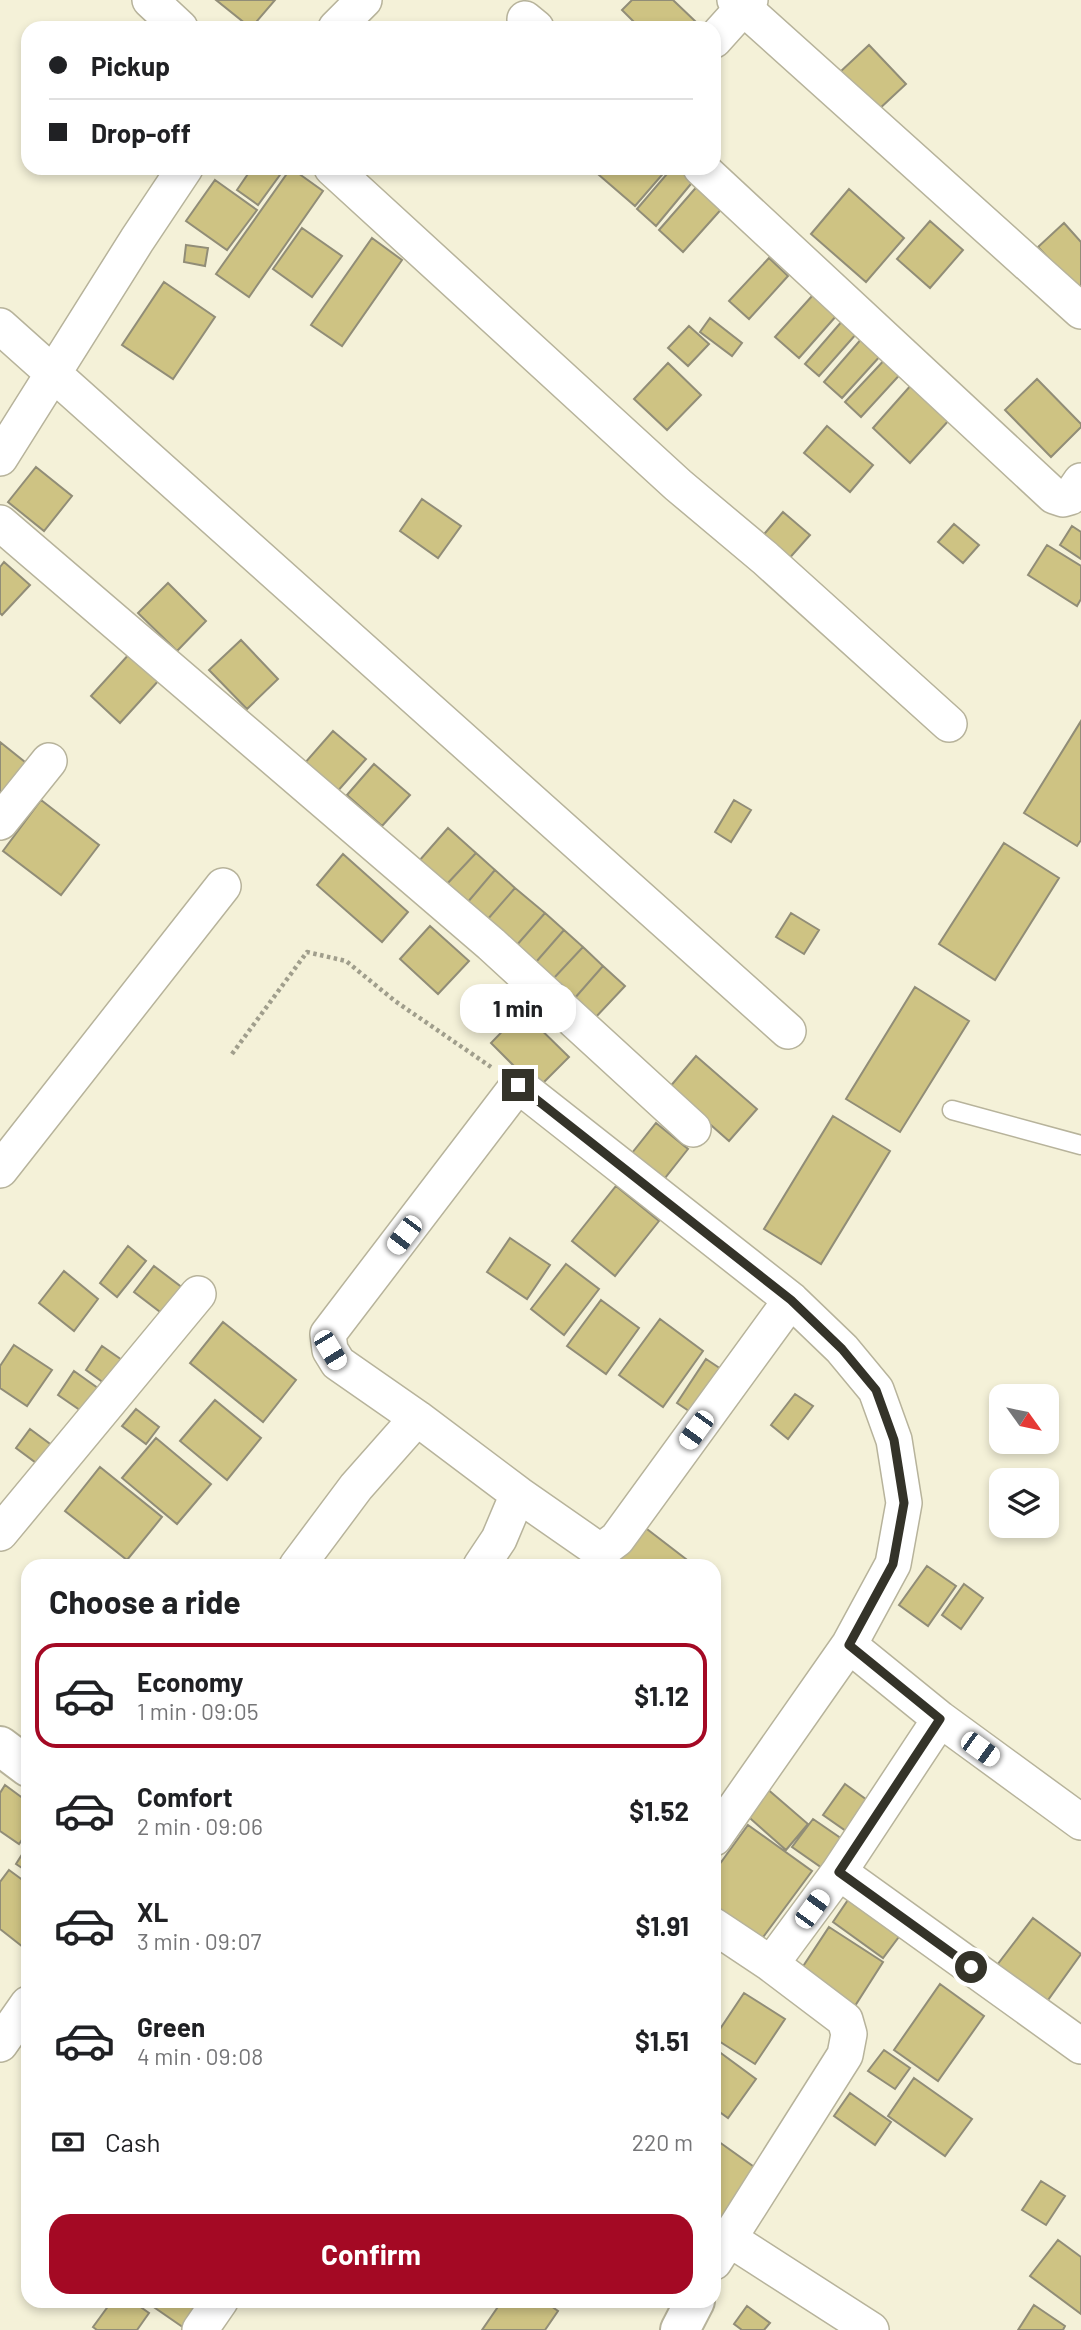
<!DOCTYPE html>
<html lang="en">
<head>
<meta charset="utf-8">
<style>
  :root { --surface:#fff; --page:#f6f6f6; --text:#202124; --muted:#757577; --line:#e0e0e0; --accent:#a40924 }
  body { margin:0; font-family:Barlow,sans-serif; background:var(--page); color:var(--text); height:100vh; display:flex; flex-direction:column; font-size:26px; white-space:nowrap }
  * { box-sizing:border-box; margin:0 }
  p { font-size:23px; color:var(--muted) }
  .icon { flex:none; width:38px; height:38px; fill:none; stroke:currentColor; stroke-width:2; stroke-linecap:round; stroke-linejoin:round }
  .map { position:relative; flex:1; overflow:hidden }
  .drawer { position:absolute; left:21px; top:1559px; width:700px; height:749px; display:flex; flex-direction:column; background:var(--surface); border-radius:21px; box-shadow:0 4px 10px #0003 }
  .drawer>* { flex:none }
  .guide { position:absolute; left:21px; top:21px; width:700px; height:154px; border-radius:21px; box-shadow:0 4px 10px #0003; display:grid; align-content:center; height:154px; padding:0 28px; background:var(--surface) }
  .needle { width:46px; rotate:123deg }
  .buttons { position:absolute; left:989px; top:1384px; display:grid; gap:14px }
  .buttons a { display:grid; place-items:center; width:70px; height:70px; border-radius:14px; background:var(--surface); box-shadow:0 4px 10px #0003; font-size:35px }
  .end { position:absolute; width:32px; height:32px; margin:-16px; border:9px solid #343329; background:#fff; box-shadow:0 0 0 4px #fff }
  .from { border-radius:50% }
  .bubble { position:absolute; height:49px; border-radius:21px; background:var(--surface); box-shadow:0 4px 10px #0003; font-size:23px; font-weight:700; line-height:49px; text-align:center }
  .car { position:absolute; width:21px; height:42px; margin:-21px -10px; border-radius:9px; box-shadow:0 0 5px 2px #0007; background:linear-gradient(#fff 24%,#345 0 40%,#fff 0 76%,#345 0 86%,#fff 0) }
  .guide b { display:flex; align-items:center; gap:24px; height:66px; font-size:26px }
  .guide b+b { border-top:2px solid var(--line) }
  .guide i { width:18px; height:18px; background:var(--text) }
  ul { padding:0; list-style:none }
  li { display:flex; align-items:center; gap:21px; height:105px; margin:0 14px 10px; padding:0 14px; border:4px solid transparent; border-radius:21px }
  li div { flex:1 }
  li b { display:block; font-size:26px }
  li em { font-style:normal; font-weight:700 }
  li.active { border-color:var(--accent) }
  li>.icon { width:63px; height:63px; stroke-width:1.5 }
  h2 { padding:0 28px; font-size:32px; line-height:84px }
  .pay { display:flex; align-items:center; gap:18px; height:77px; padding:0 28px; font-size:26px }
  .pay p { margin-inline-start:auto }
  .primary-button { display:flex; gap:14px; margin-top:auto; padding:14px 28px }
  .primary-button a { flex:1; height:80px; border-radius:21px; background:var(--accent); color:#fff; font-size:28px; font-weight:700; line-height:80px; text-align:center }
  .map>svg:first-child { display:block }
  .building { fill:#cec383; stroke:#918d77; stroke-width:2 }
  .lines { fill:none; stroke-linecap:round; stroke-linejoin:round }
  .lane-casing { stroke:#b7b39b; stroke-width:21 }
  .street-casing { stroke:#b7b39b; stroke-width:38 }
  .secondary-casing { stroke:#b7b39b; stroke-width:42 }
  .path { stroke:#a09e8c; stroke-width:4.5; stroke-dasharray:3.5 3.5; stroke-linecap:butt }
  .lane { stroke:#fff; stroke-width:18 }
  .street { stroke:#fff; stroke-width:35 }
  .secondary { stroke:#fff; stroke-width:38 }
  .route { stroke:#343329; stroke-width:9 }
</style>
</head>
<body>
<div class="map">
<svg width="1081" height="2330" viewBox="0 0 1081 2330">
  <rect width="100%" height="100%" fill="#f4f1d8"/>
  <path class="building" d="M216 0H275L251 28Z
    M632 0H673L695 21 688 28H640L622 10Z
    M869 45 906 84 877 111 840 72Z
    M252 168H285L258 205 237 190Z
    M291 168 323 191 249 297 216 274Z
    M593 168H668L635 206 592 169Z
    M672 168H682L695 179 656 226 637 209Z
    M215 180 257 210 227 250 186 221Z
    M700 183 725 205 683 252 659 230Z
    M849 189 904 238 866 282 811 234Z
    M930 221 963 250 930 288 897 259Z
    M1064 223 1081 242V293L1038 247Z
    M302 228 342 256 312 297 273 269Z
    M372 238 402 260 342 346 311 325Z
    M186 245 208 248 205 266 184 262Z
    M769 258 788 276 749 319 729 301Z
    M164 282 215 317 173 379 122 345Z
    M813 295 837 315 799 358 775 337Z
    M710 318 742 343 732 356 700 332Z
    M843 320 857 333 819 376 805 364Z
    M689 326 709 344 688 366 668 348Z
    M863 337 882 354 842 398 824 382Z
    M889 355 905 369 861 417 845 402Z
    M668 363 701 395 667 430 634 399Z
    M1037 379 1081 424V427L1051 457 1005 410Z
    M912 384 950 419 910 463 873 428Z
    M827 426 873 465 850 492 804 453Z
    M36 467 72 496 44 531 8 502Z
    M422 499 461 526 438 558 400 531Z
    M783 512 810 535 786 562 760 539Z
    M954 524 979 545 963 563 938 542Z
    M1072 526 1081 532V559L1060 545Z
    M1047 545 1081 566V599L1077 606 1028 575Z
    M4 562 30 585 2 615 0 613V567Z
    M168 583 206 621 177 651 138 613Z
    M241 640 278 679 247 709 209 670Z
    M131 652 160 679 120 723 91 696Z
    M1081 721V840L1077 846 1024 813Z
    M333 731 366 759 336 793 304 764Z
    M0 742 35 770 0 813Z
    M374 764 410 795 382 826 347 795Z
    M41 800 99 845 61 895 3 851Z
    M734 800 751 810 731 842 715 832Z
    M448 828 476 853 446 885 419 861Z
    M1004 843 1059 878 995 980 939 944Z
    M476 853 495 870 467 903 446 885Z
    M343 854 408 912 382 942 317 885Z
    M495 870 515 888 487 920 467 903Z
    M515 888 545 913 516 946 487 920Z
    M545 913 564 930 536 962 516 946Z
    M791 913 819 930 804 954 776 937Z
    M430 926 469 961 438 994 400 959Z
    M564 930 583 947 553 979 536 962Z
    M583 947 603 966 574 999 553 979Z
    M603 966 625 986 595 1018 574 999Z
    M915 987 969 1021 900 1132 846 1099Z
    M522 1011 569 1057 537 1089 491 1043Z
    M696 1056 757 1109 729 1141 669 1088Z
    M833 1116 890 1151 821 1264 764 1229Z
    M656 1123 688 1149 661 1183 628 1158Z
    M616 1186 659 1221 615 1276 572 1241Z
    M510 1238 550 1265 527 1299 487 1272Z
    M128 1246 146 1261 117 1297 100 1283Z
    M566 1264 599 1289 564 1335 531 1309Z
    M154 1266 192 1295 172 1321 134 1292Z
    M64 1271 98 1299 74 1331 39 1303Z
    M601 1300 639 1328 606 1374 567 1346Z
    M660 1319 703 1351 663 1407 619 1375Z
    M223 1322 296 1380 263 1422 190 1363Z
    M14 1345 52 1370 27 1406 0 1388V1366Z
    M102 1346 132 1367 115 1391 86 1370Z
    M706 1359 730 1375 701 1419 677 1403Z
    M74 1371 109 1396 93 1419 58 1395Z
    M795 1394 813 1406 788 1439 771 1425Z
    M215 1400 261 1438 227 1480 180 1441Z
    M136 1409 159 1427 146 1444 122 1426Z
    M30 1429 61 1452 47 1471 16 1448Z
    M156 1438 211 1484 177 1524 122 1478Z
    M100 1467 162 1517 127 1560 65 1511Z
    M643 1526 695 1566H613Z
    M927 1566 956 1586 928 1626 899 1605Z
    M964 1584 983 1598 961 1629 942 1615Z
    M845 1784 867 1800 846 1831 823 1815Z
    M5 1785 28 1802V1831L19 1844 0 1831V1793Z
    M765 1787 808 1824 786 1850 743 1812Z
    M813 1819 845 1841 825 1870 792 1847Z
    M748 1825 812 1871 758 1944 714 1912V1872Z
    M28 1845V1872L16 1864Z
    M9 1870 28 1884V1951L0 1929V1882Z
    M852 1894 904 1930 883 1958 833 1922Z
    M1033 1918 1081 1954 1043 2007 994 1969Z
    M829 1927 883 1962 853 2009 798 1974Z
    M940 1984 984 2016 938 2081 894 2050Z
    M744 1993 785 2019 755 2064 714 2038Z
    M714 2048 756 2079 728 2118 714 2108Z
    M884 2050 910 2068 895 2089 868 2071Z
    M914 2078 972 2119 945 2156 888 2116Z
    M850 2093 891 2122 875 2145 834 2116Z
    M715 2139 757 2169 716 2226 714 2224Z
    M1041 2181 1065 2196 1046 2225 1022 2210Z
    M1058 2240 1081 2257V2314L1030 2276Z
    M112 2301H132L149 2313 137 2330H97L93 2327Z
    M145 2301H211L187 2330Z
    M502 2301H544L558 2311 545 2330H482Z
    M1034 2305 1065 2326 1063 2330H1018Z
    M747 2306 770 2323 764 2330H742L734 2324Z"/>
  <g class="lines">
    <g class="lane-casing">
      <path id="lane" d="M952 1110 1081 1145"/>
    </g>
    <g class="street-casing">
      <path id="street" d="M150 0 180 28
        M735 0 1081 311
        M525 19 536 28
        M336 28 364 0
        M714 40 750 0
        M332 168 678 485 765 558 949 724
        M701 168 1054 496 1063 499 1070 497 1081 481
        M0 326 788 1031
        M0 458 137 240 185 168
        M0 523 491 944 693 1129
        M0 822 49 761
        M0 1170 223 886
        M518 1494 594 1547 605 1548 617 1539 791 1300
        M0 1533 198 1294
        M297 1566 356 1487 417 1418
        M481 1566 499 1539 518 1494 417 1418 338 1363 330 1350 328 1334 518 1085 791 1300 842 1349 876 1390 894 1440 904 1503 893 1564 849 1645 714 1838
        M849 1645 940 1719 1081 1822
        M839 1872 940 1719
        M714 1926 771 1964 839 1872 1081 2046
        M0 2044 28 2004
        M728 2238 871 2330
        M714 2262 845 2055 849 2034 845 2020 771 1964
        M200 2330 220 2301"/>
    </g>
    <g class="secondary-casing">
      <path id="secondary" d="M0 1746 28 1767
        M680 2330 695 2301"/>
    </g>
    <path class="path" d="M232 1054 307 952 346 961 395 1001 491 1067"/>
    <use href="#lane" class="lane"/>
    <use href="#street" class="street"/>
    <use href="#secondary" class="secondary"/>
  </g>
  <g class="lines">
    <path class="route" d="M518 1085 791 1300 842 1349 876 1390 894 1440 904 1503 893 1564 849 1645 940 1719 839 1872 971 1967"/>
  </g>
</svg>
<div class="buttons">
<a><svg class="needle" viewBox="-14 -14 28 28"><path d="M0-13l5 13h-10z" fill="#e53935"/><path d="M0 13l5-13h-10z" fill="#757577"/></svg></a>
<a><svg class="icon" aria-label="layers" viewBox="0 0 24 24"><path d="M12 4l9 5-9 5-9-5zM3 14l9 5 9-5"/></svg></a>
</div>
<i class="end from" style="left:971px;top:1967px"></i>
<i class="end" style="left:518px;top:1085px"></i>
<div class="bubble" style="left:460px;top:984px;width:116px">1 min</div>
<i class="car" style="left:404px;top:1235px;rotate:217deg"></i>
<i class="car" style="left:330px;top:1350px;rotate:149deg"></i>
<i class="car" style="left:696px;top:1430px;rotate:216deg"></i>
<i class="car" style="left:980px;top:1749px;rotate:126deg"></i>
<i class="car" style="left:812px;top:1909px;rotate:36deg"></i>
<div class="guide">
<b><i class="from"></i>Pickup</b>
<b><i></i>Drop-off</b>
</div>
<section class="drawer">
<h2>Choose a ride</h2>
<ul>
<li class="active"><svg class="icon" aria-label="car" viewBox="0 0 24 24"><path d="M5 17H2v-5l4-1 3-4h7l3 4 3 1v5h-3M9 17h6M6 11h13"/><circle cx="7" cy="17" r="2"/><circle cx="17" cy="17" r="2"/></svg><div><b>Economy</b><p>1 min · 09:05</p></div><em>$1.12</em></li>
<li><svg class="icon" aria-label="car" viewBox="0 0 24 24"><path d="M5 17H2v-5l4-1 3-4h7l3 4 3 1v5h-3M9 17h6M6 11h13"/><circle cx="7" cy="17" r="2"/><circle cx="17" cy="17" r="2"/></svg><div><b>Comfort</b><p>2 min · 09:06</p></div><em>$1.52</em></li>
<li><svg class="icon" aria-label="car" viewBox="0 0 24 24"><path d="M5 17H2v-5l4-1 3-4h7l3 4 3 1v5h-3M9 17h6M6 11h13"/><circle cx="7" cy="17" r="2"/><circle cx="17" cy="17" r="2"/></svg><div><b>XL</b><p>3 min · 09:07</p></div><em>$1.91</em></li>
<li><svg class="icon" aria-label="car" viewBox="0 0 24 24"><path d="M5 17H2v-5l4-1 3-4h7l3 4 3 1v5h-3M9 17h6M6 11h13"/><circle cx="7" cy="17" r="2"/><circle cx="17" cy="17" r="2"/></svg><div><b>Green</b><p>4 min · 09:08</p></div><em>$1.51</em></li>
</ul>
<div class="pay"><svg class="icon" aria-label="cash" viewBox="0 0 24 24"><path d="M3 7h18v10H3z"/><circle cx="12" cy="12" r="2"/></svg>Cash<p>220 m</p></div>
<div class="primary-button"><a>Confirm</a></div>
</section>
</div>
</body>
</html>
